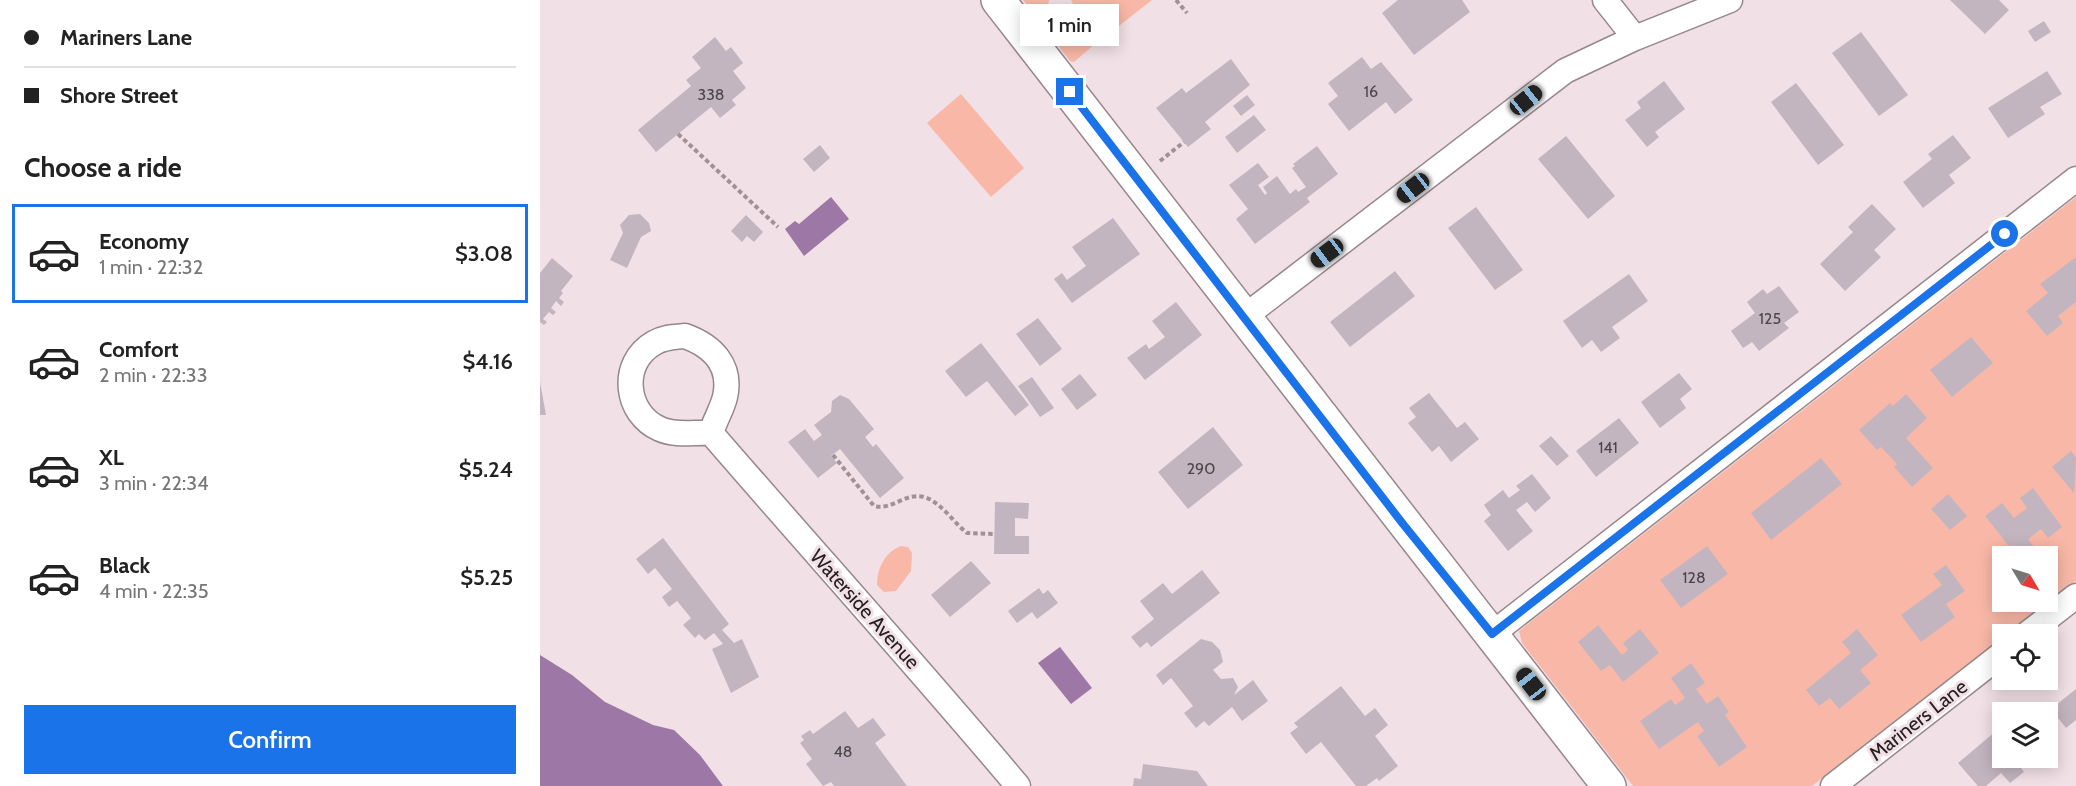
<!DOCTYPE html>
<html lang="en">
<head>
<meta charset="utf-8">
<style>
  :root { --surface:#fff; --page:#f6f6f6; --text:#222; --muted:#767676; --line:#e0e0e0; --accent:#1a73e8 }
  body { margin:0; font-family:Cabin,sans-serif; background:var(--page); color:var(--text); height:100vh; display:flex; flex-direction:column; font-size:22px; white-space:nowrap }
  * { box-sizing:border-box; margin:0 }
  p { font-size:20px; color:var(--muted) }
  .icon { flex:none; width:33px; height:33px; fill:none; stroke:currentColor; stroke-width:2; stroke-linecap:round; stroke-linejoin:round }
  .map { position:relative; flex:1; overflow:hidden }
  .drawer { display:flex; flex-direction:column; background:var(--surface); width:540px }
  .drawer>* { flex:none }
  .guide { display:grid; align-content:center; height:132px; padding:0 24px; background:var(--surface) }
  .needle { width:39px; rotate:128deg }
  .buttons { position:absolute; left:1452px; top:546px; display:grid; gap:12px }
  .buttons a { display:grid; place-items:center; width:66px; height:66px; border-radius:0px; background:var(--surface); box-shadow:0 3px 15px #0003; font-size:30px }
  .end { position:absolute; width:27px; height:27px; margin:-14px; border:8px solid #1a73e8; background:#fff; box-shadow:0 0 0 3px #fff }
  .from { border-radius:50% }
  .bubble { position:absolute; height:42px; border-radius:0px; background:var(--surface); box-shadow:0 3px 15px #0003; font-size:20px; font-weight:600; line-height:42px; text-align:center }
  .car { position:absolute; width:18px; height:36px; margin:-18px -9px; border-radius:8px; box-shadow:0 0 4px 2px #0007; background:linear-gradient(#222 24%,#8ab4d8 0 40%,#222 0 76%,#8ab4d8 0 86%,#222 0) }
  .guide b { display:flex; align-items:center; gap:21px; height:57px; font-size:22px }
  .guide b+b { border-top:2px solid var(--line) }
  .guide i { width:15px; height:15px; background:var(--text) }
  ul { padding:0; list-style:none }
  li { display:flex; align-items:center; gap:18px; height:99px; margin:0 12px 9px; padding:0 12px; border:3px solid transparent; border-radius:0px }
  li div { flex:1 }
  li b { display:block; font-size:22px }
  li em { font-style:normal; font-weight:600 }
  li.current { border-color:var(--accent) }
  li>.icon { width:54px; height:54px; stroke-width:1.5 }
  h2 { padding:0 24px; font-size:27px; line-height:72px }
  .action { display:flex; gap:12px; margin-top:auto; padding:12px 24px }
  .action a { flex:1; height:69px; border-radius:0px; background:var(--accent); color:#fff; font-size:24px; font-weight:600; line-height:69px; text-align:center }
  main { display:flex; flex:1; min-height:0 }
  .map>svg:first-child { display:block }
  .green { fill:#f9b8a7; fill-rule:evenodd }
  .water { fill:#9d78a6 }
  .building { fill:#c3b5bf }
  .lines { fill:none; stroke-linecap:round; stroke-linejoin:round }
  .street-casing { stroke:#97878c; stroke-width:27 }
  .secondary-casing { stroke:#97878c; stroke-width:36 }
  .path { stroke:#9f9296; stroke-width:4; stroke-dasharray:4.5 3; stroke-linecap:butt }
  .street { stroke:#fff; stroke-width:24 }
  .secondary { stroke:#fff; stroke-width:33 }
  .route { stroke:#1a73e8; stroke-width:8 }
  .labels { text-anchor:middle; stroke-width:6; stroke-linejoin:round; paint-order:stroke }
  .number-label { font-size:16px; fill:#4d4549 }
  .street-label { font-size:20px; fill:#262022; stroke:#f1e0e5 }
</style>
</head>
<body>
<main>
<section class="drawer">
<div class="guide">
<b><i class="from"></i>Mariners Lane</b>
<b><i></i>Shore Street</b>
</div>
<h2>Choose a ride</h2>
<ul>
<li class="current"><svg class="icon" aria-label="car" viewBox="0 0 24 24"><path d="M5 17H2v-5l4-1 3-4h7l3 4 3 1v5h-3M9 17h6M6 11h13"/><circle cx="7" cy="17" r="2"/><circle cx="17" cy="17" r="2"/></svg><div><b>Economy</b><p>1 min · 22:32</p></div><em>$3.08</em></li>
<li><svg class="icon" aria-label="car" viewBox="0 0 24 24"><path d="M5 17H2v-5l4-1 3-4h7l3 4 3 1v5h-3M9 17h6M6 11h13"/><circle cx="7" cy="17" r="2"/><circle cx="17" cy="17" r="2"/></svg><div><b>Comfort</b><p>2 min · 22:33</p></div><em>$4.16</em></li>
<li><svg class="icon" aria-label="car" viewBox="0 0 24 24"><path d="M5 17H2v-5l4-1 3-4h7l3 4 3 1v5h-3M9 17h6M6 11h13"/><circle cx="7" cy="17" r="2"/><circle cx="17" cy="17" r="2"/></svg><div><b>XL</b><p>3 min · 22:34</p></div><em>$5.24</em></li>
<li><svg class="icon" aria-label="car" viewBox="0 0 24 24"><path d="M5 17H2v-5l4-1 3-4h7l3 4 3 1v5h-3M9 17h6M6 11h13"/><circle cx="7" cy="17" r="2"/><circle cx="17" cy="17" r="2"/></svg><div><b>Black</b><p>4 min · 22:35</p></div><em>$5.25</em></li>
</ul>
<div class="action"><a>Confirm</a></div>
</section>
<div class="map">
<svg width="1536" height="786" viewBox="0 0 1536 786">
  <rect width="100%" height="100%" fill="#f1e0e5"/>
  <path class="green" d="M483 0H509C506 12 514 20 525 21L533 14 535 8 531 0H612L579 26 572 18 548 36V41L555 44 534 62 530 61Z
    M421 94 484 168 451 197 387 123Z
    M1536 197V581L1468 634H1462V638L1272 786H1093L982 643 979 631ZM1462 556H1508V602H1462Z
    M361 546 368 547 372 553 371 571 356 591 344 592 337 585C337 568 345 552 361 546Z"/>
  <path class="water" d="M291 197 309 219 264 256 245 229 255 221 259 224Z
    M520 647 552 688 531 704 498 663Z
    M0 655 32 675 65 702 113 725 134 730 160 755 183 786H0Z"/>
  <path class="building" d="M858 0H922L930 12 874 55 842 13Z
    M1410 0H1459L1469 10 1445 34Z
    M1504 21 1511 32 1495 42 1488 31Z
    M1321 32 1368 95 1339 116 1292 53Z
    M175 37 186 51 191 47 203 63 193 71 206 88 192 100 196 105 180 118 171 107 116 152 98 130 151 86 146 80 161 68 152 57Z
    M822 57 831 69 841 62 873 100 855 114 846 102 809 131 788 104 798 96 788 83Z
    M691 59 710 85 665 122 671 129 648 147 616 108 642 88 646 93Z
    M1507 71 1522 94 1500 107 1505 114 1468 138 1448 108Z
    M1124 81 1145 109 1115 132 1119 137 1107 147 1085 120 1101 108 1097 102Z
    M1256 83 1304 145 1278 165 1231 102Z
    M707 95 715 105 701 116 693 106Z
    M714 115 726 130 697 153 685 137Z
    M1413 135 1431 158 1409 175 1415 183 1383 208 1363 182 1392 159 1388 154Z
    M1026 136 1075 196 1048 219 998 159Z
    M280 145 290 158 274 172 263 159Z
    M777 146 798 174 767 198 770 202 715 244 696 219 708 209 689 185 718 163 729 177 718 185 725 195 727 193 723 187 737 176 750 194 756 189 758 192 766 187 752 168 755 166 753 164Z
    M1332 204 1356 229 1334 250 1341 257 1305 291 1280 264 1313 232 1308 227Z
    M936 207 983 270 955 290 908 228Z
    M100 214 109 223 111 231 101 237 87 268 70 260 83 233 80 225 89 215Z
    M206 215 223 232 214 242 207 236 202 242 191 231Z
    M573 218 600 254 532 303 514 279 522 273 527 280 546 266 532 247Z
    M1536 257V302L1518 316 1523 323 1507 336 1486 311 1508 293 1500 284Z
    M12 258 33 276 21 291 23 293 19 298 24 302 21 306 16 301 11 308 16 312 13 315 9 312 3 319 7 322 4 325 0 322V273Z
    M855 271 875 296 810 347 790 322Z
    M1089 274 1108 301 1072 327 1080 338 1061 352 1052 340 1042 348 1023 321Z
    M1239 286 1259 312 1244 323 1249 328 1219 351 1212 342 1203 348 1191 331 1215 313 1207 302 1223 289 1227 294Z
    M636 302 662 335 605 380 587 358 606 344 609 349 625 337 612 321Z
    M498 318 522 349 500 366 476 334Z
    M1431 337 1453 363 1412 397 1390 370Z
    M441 343 489 405 475 416 447 381 426 397 405 371Z
    M1139 373 1152 389 1140 399 1146 408 1120 428 1101 402Z
    M540 374 557 395 537 410 521 389Z
    M492 377 514 408 500 417 478 386Z
    M0 382 6 415H0Z
    M889 393 917 428 925 422 939 439 911 462 899 446 892 452 868 423 876 417 869 408Z
    M1366 394 1387 418 1366 438 1393 468 1372 487 1354 467 1357 464 1341 447 1337 450 1319 430 1350 403 1353 406Z
    M300 395 309 399 334 429 325 437 333 447 336 444 364 478 340 498 300 449 291 456 297 463 278 478 248 442 265 429 274 441 282 435 274 425 291 412 292 401Z
    M1079 418 1099 443 1056 477 1036 451Z
    M673 427 703 465 648 509 618 472Z
    M1011 436 1029 456 1017 466 999 446Z
    M1531 451 1536 457 1534 493 1512 467Z
    M1281 458 1302 484 1231 540 1211 513Z
    M992 474 1011 498 995 512 987 502 976 510 993 531 968 551 944 521 951 515 944 505 963 490 969 498 980 490 976 486Z
    M1493 488 1522 527 1508 538 1501 529 1488 539 1494 547 1482 556H1477L1445 516 1462 503 1474 518 1487 508 1480 498Z
    M1408 494 1427 516 1410 530 1391 509Z
    M455 502 489 503 488 519 475 518V536H489V554H454Z
    M123 538 189 624 182 630 194 643 202 639 219 677 191 693 172 649 183 644 174 633 165 640 159 634 155 638 143 625 151 618 137 601 129 607 122 597 132 589 115 568 108 574 96 559Z
    M1167 546 1188 574 1141 608 1120 580Z
    M431 561 451 583 410 617 391 595Z
    M1406 565 1425 591 1406 604 1415 617 1381 642 1361 615 1402 585 1393 574Z
    M662 570 680 593 611 647 607 642 600 648 591 637 614 619 600 601 623 583 632 594Z
    M499 588 503 594 508 590 518 603 497 619 492 612 477 623 468 611Z
    M1058 625 1082 655 1088 650 1083 643 1100 629 1119 653 1083 682 1070 665 1061 671 1038 642Z
    M1317 629 1338 655 1320 670 1331 683 1299 709 1290 698 1279 706 1266 690 1311 653 1302 642Z
    M661 639 672 642 680 650 683 662 673 670 681 679 693 678 698 687 694 695 713 680 728 701 702 721 692 707 669 726 664 721 656 728 644 713 653 706 631 678 623 685 616 675Z
    M1151 663 1165 683 1156 689 1167 704 1178 696 1189 712 1185 715 1207 747 1179 767 1157 736 1164 731 1158 722 1119 749 1100 721 1131 699 1135 705 1145 698 1131 678Z
    M801 686 825 716 835 708 848 725 835 736 858 766 839 781 837 778 826 786H816L781 742 766 754 750 733 758 727 754 723Z
    M1536 689V720L1526 728 1511 709Z
    M305 711 318 728 333 718 346 735 335 743 367 786H294L291 782 283 786 266 764 272 759 260 743 264 740 261 736 270 730 273 734Z
    M1462 726V758H1483L1477 763 1484 772 1470 783 1461 773 1446 786H1438L1418 763Z
    M603 764 657 771 668 786H593L594 778 601 779Z"/>
  <g class="lines">
    <g class="street-casing">
      <path id="street" d="M1065 0 1095 38
        M704 317 1025 71 1095 38 1190 0
        M145 336C173 346 192 366 185 397 182 409 175 420 171 433 155 432 135 436 120 429 85 414 79 363 114 343 124 337 134 337 145 336Z
        M171 433C273 551 378 667 478 786
        M952 634 1536 179
        M1487 634 1536 596
        M1293 786 1462 654"/>
    </g>
    <g class="secondary-casing">
      <path id="secondary" d="M458 0 1069 786"/>
    </g>
    <path class="path" d="M636 0 647 13
      M138 134 238 227
      M620 161 644 142
      M293 455 334 506C351 511 366 492 384 497 401 502 413 522 427 533L454 534"/>
    <use href="#street" class="street"/>
    <use href="#secondary" class="secondary"/>
  </g>
  <g class="lines">
    <path class="route" d="M530 92 863 524 952 634 1465 234"/>
  </g>
  <g class="labels">
    <g class="number-label">
      <text x="831" y="97">16</text>
      <text x="171" y="100">338</text>
      <text x="1230" y="324">125</text>
      <text x="1068" y="453">141</text>
      <text x="661" y="474">290</text>
      <text x="1154" y="583">128</text>
      <text x="303" y="757">48</text>
    </g>
    <g class="street-label">
      <text transform="translate(325 609) rotate(48)" y="7">Waterside Avenue</text>
      <text transform="translate(1378 720) rotate(-38)" y="7">Mariners Lane</text>
    </g>
  </g>
</svg>
<div class="buttons">
<a><svg class="needle" viewBox="-14 -14 28 28"><path d="M0-13l5 13h-10z" fill="#e53935"/><path d="M0 13l5-13h-10z" fill="#767676"/></svg></a>
<a><svg class="icon" aria-label="locate" viewBox="0 0 24 24"><circle cx="12" cy="12" r="6"/><path d="M12 2v4M12 18v4M2 12h4M18 12h4"/></svg></a>
<a><svg class="icon" aria-label="layers" viewBox="0 0 24 24"><path d="M12 4l9 5-9 5-9-5zM3 14l9 5 9-5"/></svg></a>
</div>
<i class="end from" style="left:1465px;top:234px"></i>
<i class="end" style="left:530px;top:92px"></i>
<div class="bubble" style="left:480px;top:4px;width:99px">1 min</div>
<i class="car" style="left:986px;top:100px;rotate:51deg"></i>
<i class="car" style="left:873px;top:188px;rotate:232deg"></i>
<i class="car" style="left:787px;top:253px;rotate:233deg"></i>
<i class="car" style="left:991px;top:684px;rotate:322deg"></i>
</div>
</main>
</body>
</html>
